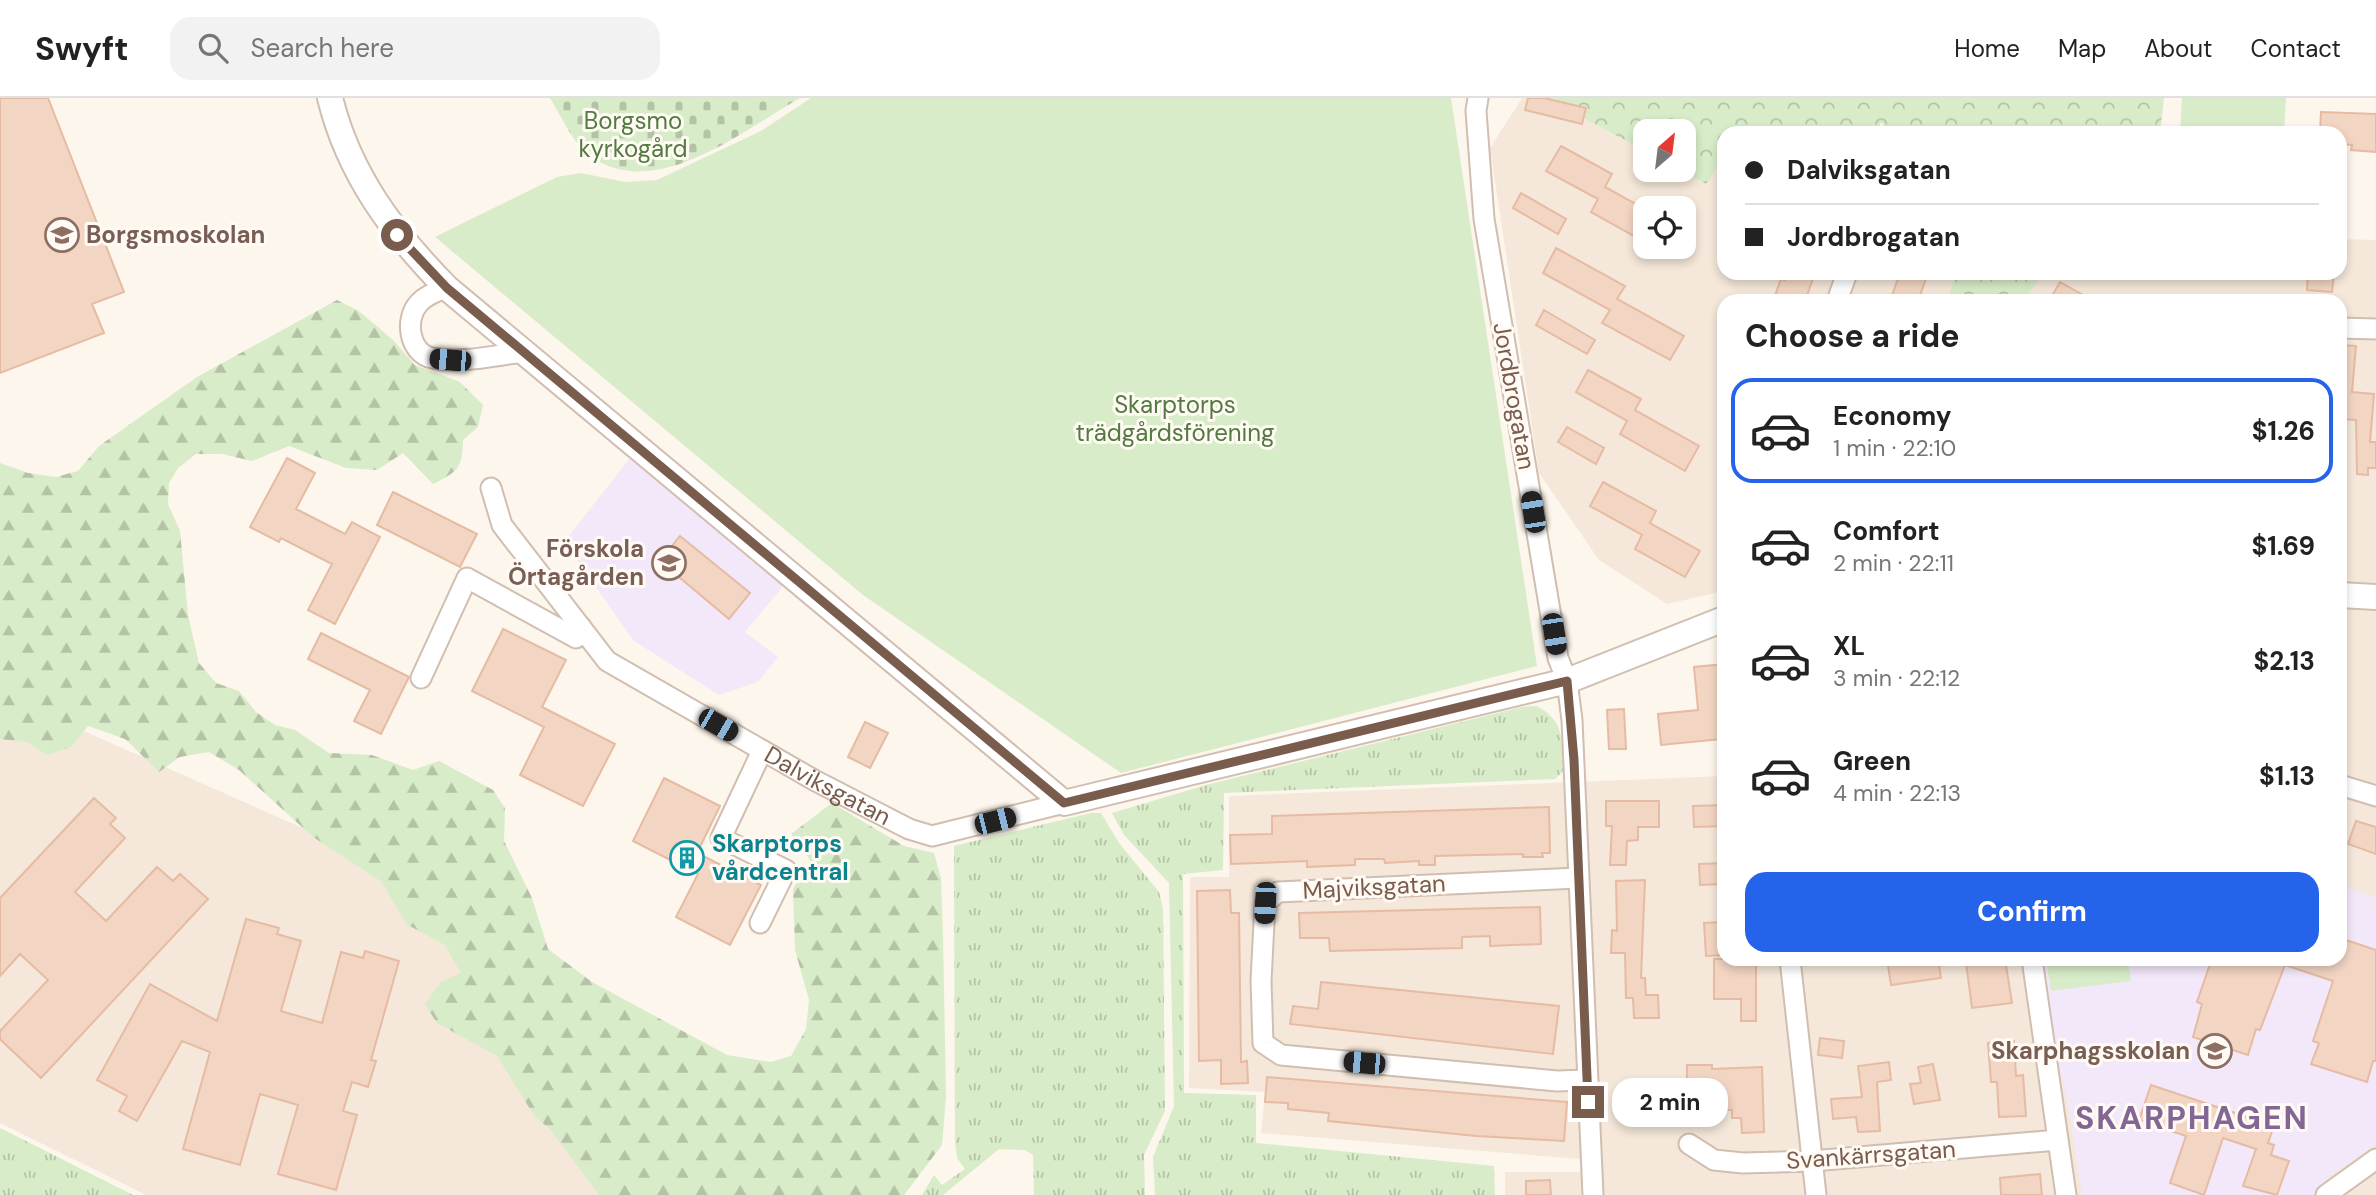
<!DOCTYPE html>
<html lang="en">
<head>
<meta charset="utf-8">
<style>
  :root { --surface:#fff; --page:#f2f2f2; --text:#222; --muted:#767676; --line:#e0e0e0; --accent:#2563eb }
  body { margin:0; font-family:"DM Sans",sans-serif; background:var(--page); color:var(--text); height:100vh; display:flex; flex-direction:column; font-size:26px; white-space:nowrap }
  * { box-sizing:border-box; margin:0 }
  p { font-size:23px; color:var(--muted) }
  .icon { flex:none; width:38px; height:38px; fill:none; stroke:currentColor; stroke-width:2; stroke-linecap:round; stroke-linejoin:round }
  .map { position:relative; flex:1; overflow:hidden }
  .side { position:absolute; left:1717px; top:196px; width:630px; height:672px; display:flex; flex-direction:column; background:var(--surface); border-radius:21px; box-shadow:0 4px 10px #0003 }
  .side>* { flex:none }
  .top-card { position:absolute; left:1717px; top:28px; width:630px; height:154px; border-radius:21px; box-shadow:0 4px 10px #0003; display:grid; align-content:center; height:154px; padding:0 28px; background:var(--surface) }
  .needle { width:46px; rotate:28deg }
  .tools { position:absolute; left:1633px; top:21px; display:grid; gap:14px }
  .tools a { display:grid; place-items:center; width:63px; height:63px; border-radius:14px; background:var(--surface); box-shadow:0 4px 10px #0003; font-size:35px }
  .end { position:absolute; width:32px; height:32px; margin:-16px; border:9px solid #7a5c4d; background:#fff; box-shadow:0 0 0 4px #fff }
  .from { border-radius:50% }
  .bubble { position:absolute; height:49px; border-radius:21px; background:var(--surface); box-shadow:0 4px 10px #0003; font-size:23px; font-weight:700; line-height:49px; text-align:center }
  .car { position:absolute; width:21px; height:42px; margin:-21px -10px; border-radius:9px; box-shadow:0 0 5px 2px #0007; background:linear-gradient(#222 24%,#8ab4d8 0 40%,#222 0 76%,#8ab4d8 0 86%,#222 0) }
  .top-card b { display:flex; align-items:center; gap:24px; height:66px; font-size:26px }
  .top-card b+b { border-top:2px solid var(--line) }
  .top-card i { width:18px; height:18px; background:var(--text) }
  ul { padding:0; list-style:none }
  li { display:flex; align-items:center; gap:21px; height:105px; margin:0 14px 10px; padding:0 14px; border:4px solid transparent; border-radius:21px }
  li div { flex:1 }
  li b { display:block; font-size:26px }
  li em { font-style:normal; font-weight:700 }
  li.active { border-color:var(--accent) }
  li>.icon { width:63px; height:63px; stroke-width:1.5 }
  h2 { padding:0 28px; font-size:32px; line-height:84px }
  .cta { display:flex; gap:14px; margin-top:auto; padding:14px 28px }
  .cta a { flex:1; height:80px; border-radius:21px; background:var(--accent); color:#fff; font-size:28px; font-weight:700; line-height:80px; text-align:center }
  header { display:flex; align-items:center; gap:42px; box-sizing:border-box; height:98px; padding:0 35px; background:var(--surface); border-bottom:2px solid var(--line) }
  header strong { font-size:33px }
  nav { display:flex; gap:38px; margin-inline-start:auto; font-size:24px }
  .search { width:490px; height:63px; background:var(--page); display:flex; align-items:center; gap:18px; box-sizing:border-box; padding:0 24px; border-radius:21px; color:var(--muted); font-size:26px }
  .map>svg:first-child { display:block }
  .residential { fill:#f5e8da; fill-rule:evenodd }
  .education { fill:#f3e8fa }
  .grass { fill:url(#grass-tufts) }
  .forest { fill:url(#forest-firs) }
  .cemetery { fill:url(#cemetery-stones) }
  .park { fill:url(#park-crowns) }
  .garden { fill:#d8ecc9 }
  .building { fill:#f3d5c3; stroke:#e6bba3; stroke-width:2 }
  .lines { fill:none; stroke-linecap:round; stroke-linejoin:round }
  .minor-casing { stroke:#d1beb0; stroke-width:23 }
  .tertiary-casing { stroke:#d1beb0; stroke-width:28 }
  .minor { stroke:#fff; stroke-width:19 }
  .tertiary { stroke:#fff; stroke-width:24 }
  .route { stroke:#7a5c4d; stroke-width:9 }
  .labels { text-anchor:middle; stroke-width:6; stroke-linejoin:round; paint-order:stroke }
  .park-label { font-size:24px; fill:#537a41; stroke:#fffaf3 }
  .education-label { font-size:24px; font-weight:bold; fill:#785e54; stroke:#fffaf3; text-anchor:end }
  .street-label { font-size:24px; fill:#7a5c4d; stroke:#fffaf3 }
  .culture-label { font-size:24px; font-weight:bold; fill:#0d838f; stroke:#fffaf3; text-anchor:start }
  .district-label { font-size:32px; font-weight:bold; letter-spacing:2px; fill:#846695; stroke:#fffaf3 }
</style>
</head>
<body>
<header>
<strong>Swyft</strong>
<div class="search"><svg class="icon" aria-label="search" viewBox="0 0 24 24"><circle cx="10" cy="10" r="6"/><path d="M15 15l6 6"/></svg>Search here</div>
<nav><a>Home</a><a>Map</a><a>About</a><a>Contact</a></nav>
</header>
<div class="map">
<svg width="2376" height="1097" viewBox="0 0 2376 1097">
  <defs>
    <pattern id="grass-tufts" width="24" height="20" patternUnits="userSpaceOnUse" patternTransform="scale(1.75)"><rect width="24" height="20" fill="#d8ecc9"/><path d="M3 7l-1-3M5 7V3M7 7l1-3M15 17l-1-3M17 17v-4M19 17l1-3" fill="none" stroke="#b4c2a5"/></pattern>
    <pattern id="forest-firs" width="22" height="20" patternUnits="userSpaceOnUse" patternTransform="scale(1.75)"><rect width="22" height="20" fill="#d8ecc9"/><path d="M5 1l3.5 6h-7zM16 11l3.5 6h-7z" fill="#b4c2a5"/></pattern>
    <pattern id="cemetery-stones" width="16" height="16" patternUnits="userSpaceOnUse" patternTransform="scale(1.75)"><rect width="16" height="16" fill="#d8ecc9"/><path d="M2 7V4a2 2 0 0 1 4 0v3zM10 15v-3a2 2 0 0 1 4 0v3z" fill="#b4c2a5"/></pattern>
    <pattern id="park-crowns" width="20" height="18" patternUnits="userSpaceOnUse" patternTransform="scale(1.75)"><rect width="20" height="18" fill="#d8ecc9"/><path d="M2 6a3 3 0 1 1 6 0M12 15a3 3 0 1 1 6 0" fill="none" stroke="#b4c2a5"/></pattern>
  </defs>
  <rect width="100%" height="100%" fill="#fdf6ec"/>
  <path class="residential" d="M1522 0H1546L1645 53V72H1680L1706 85 1724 60V175H1956L1947 203H1724V493L1667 506 1599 462 1539 375 1490 50ZM1645 110H1684V149H1645Z
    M2340 141 2376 142V1097H1505V1074H1592V1062L1261 1035 1265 994 1189 990 1190 779H1229V698L1724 678V861H2340V203H2023L2044 175H2340Z
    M32 610 411 778 618 1097H146L0 1025V634Z"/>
  <path class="education" d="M630 360 784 487 745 534 778 559 758 584 719 597 634 543 564 444Z
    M2340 787 2376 800V1046L2329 1079 2313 1097H2082L2068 1006 2042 899 2038 861H2340Z"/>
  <path class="grass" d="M1537 608C1566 624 1561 643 1564 672L1555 681 1224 695 1223 772 1183 776 1184 995 1256 997V1045L1494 1068 1495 1097H1155L1153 1059 1174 1008 1169 785 1124 737 1112 715 1206 687 1522 609Z
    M1091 715H1101L1119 745 1159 794 1163 811 1165 1013 1144 1057 1145 1097H1034L1033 1057 1025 1052 999 1051 943 1097H922L934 1077 942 1087 965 1071 957 1060 955 1044 954 748Z
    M0 1030 133 1097H0Z"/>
  <path class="forest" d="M337 202 359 213 393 242 415 267 460 284 483 307 478 329 463 342C462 370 459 373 433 386L403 355 377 372 346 370 289 348 252 363 222 356H196L178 370 169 385 168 406 180 433 188 517 199 565 216 585 239 593 256 614 275 627 295 632 329 655 372 657 413 672 439 663 493 692 505 710 504 743 532 800 548 851 592 884 727 957 771 964 791 958 806 931 809 902 795 852 793 791 810 762 791 736 832 705 904 748 934 755 941 780 943 838 946 998 942 1047 904 1097H599L550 1031 535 1019 497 958 437 925 425 906 441 884 461 875 445 847 406 826 382 784 313 739 239 672 209 654 180 659 159 674 125 641 88 628 71 649 47 657 27 644 0 641V365L28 375 56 379 78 373 99 348 197 279Z"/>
  <path class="cemetery" d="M550 0H800C742 33 655 105 590 58 573 45 561 18 550 0Z"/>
  <path class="park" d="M1546 0H2164L2160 35H1891L1881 24 1877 35H1751L1743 32 1741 35H1724V60L1706 86 1680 72H1684V33H1645V53Z
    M1956 175H2044L2023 203H1947Z"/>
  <path class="garden" d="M811 0H1451L1537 568 1121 675 863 497 435 139 557 79 581 75 625 84 657 82 761 33Z
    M2182 0H2286L2284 35H2180Z
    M2046 861H2128L2131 883 2051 893Z"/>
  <path class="building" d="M0 0H48L124 194 92 206 104 235 0 275Z
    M1528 0H1544L1586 10 1582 26 1525 12Z
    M2321 14 2376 16V54L2351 52 2352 47 2340 46V35H2320Z
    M1561 48 1612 76 1605 89 1645 111V144L1591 114 1598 101 1546 73Z
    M1521 95 1566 121 1558 136 1513 110Z
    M1556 150 1625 188 1617 201 1684 238 1670 262 1602 225 1610 212 1543 175Z
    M1788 175H1815L1805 203H1773L1781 181 1785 182Z
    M1900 175H1928L1918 203H1890Z
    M2308 175H2334L2332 194 2307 192Z
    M2060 184 2094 203H2049Z
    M1544 212 1595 242 1587 256 1536 227Z
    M2340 247 2356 248 2352 294 2374 296 2370 344H2376V370H2368V377L2357 376 2356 322 2340 321Z
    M1588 272 1641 301 1635 312 1699 348 1685 373 1620 336 1627 323 1576 294Z
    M1567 329 1604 350 1596 366 1558 344Z
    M287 360 315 375 296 411 345 436 352 424 380 439 335 526 308 512 332 466 281 440 279 444 250 429Z
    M1603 384 1656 413 1650 425 1700 453 1685 479 1635 451 1642 437 1590 408Z
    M393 394 477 436 460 469 377 427Z
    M680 438 750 495 729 521 660 463Z
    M503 531 566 562 542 609 615 646 583 708 520 677 544 629 472 593Z
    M321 535 409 579 381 636 354 623 370 592 308 561Z
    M1724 566V613H1718L1721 641 1661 647 1658 616 1698 612 1694 569Z
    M1624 611 1626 651H1609L1607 612Z
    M865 624 888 635 870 670 848 659Z
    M664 680 720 708 697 755 761 787 730 847 676 819 698 776 633 743Z
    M94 700 116 720 110 726 125 740 75 794 106 823 157 769 173 783 180 776 208 801 41 980 0 941V933L48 882 20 856 0 878V800Z
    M1606 703H1659V729H1638V742L1627 743 1626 767H1610L1612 728H1606Z
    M1724 707V728L1694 729 1693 708Z
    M1549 709 1550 755H1542L1543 759H1523V756L1435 758V767H1419V763L1385 765 1384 761H1355V767L1307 769V763L1231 766 1230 737 1272 736V718Z
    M2356 723 2376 729V756L2348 746Z
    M1724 765V786L1700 787 1699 766Z
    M1645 782 1641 880H1645L1646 897H1658L1659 920H1634L1633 900H1626L1625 855H1611L1612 832 1617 833 1616 783Z
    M1230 792 1231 815H1239L1241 964 1247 963 1248 985 1221 986V962L1199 963 1197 793Z
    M1540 809 1541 846 1490 848V838L1462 839V850L1330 853 1329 840H1300L1299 815Z
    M246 821 279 830 277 836 301 843 281 913 322 925 341 854 363 860 365 853 399 863 371 962 376 963 368 989 352 984 343 1013 357 1017 336 1092 278 1076 298 1007 260 996 240 1067 183 1051 210 954 182 943 137 1023 119 1013 127 998 97 982 150 886 217 923Z
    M1724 824V857L1706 858 1704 825Z
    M2340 840 2376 852V963H2373L2367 984 2311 966 2319 945 2313 943 2333 883 2285 867 2260 932 2256 931 2248 957 2193 939 2202 906 2197 904 2210 866H2217L2219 861H2340Z
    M1714 861H1756V923H1741V901H1714Z
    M1887 861H1938L1941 880 1891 887Z
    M1977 861H2005L2012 905 1972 910 1966 865 1977 864Z
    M1321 884 1559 908 1553 956 1290 926 1293 908 1318 911Z
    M1820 940 1844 943 1842 960 1818 957Z
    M2014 943 2016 978 2023 977 2026 1018 1999 1019 1997 984H1991L1988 945Z
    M1889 964 1891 982 1877 984 1880 1033 1858 1034 1856 1019 1833 1021 1831 1001 1862 999 1858 968Z
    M1933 966 1940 1002 1914 1006 1910 986 1921 985 1918 969Z
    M1687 967H1712V971L1762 969 1764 1034 1742 1035 1741 1020H1732V1012H1663V1017L1640 1016 1641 991 1687 992Z
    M1267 979 1567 1004 1564 1043 1476 1038 1328 1023 1329 1015 1288 1011V1005L1265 1004Z
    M2151 987 2274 1028 2268 1045 2274 1047 2271 1057 2289 1063 2277 1097 2243 1088 2256 1051 2223 1040 2204 1097 2170 1085 2186 1038 2139 1022Z
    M2040 1076 2042 1097H2001L2000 1080Z
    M1550 1082 1551 1097H1526V1083Z"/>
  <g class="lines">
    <g class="minor-casing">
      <g id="minor">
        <path d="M1478 0 1476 13 1484 121 1558 560 1567 583 1572 622 1593 1097"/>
        <path d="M447 190C437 193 426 197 419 205 404 221 409 255 432 260 461 266 496 257 525 254"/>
        <path d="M1837 203 1847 175"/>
        <path d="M2340 230 2376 231"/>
        <path id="s1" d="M491 390 502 427 607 563 814 682 909 731 932 738 1064 705"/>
        <path d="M421 580 467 480 576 540 581 529"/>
        <path d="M2340 687 2376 698"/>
        <path d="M1578 780 1278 794 1265 805 1261 883 1263 945 1281 957 1557 983 1587 982"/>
        <path d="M760 825 786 772 721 740 762 653"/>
        <path d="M1790 861 1816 1097"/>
        <path d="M2032 861 2066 1097"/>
        <path d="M1689 1046 1714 1062 1743 1065 1812 1063 2058 1042"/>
        <path d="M2326 1097 2376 1061"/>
      </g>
    </g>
    <g class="tertiary-casing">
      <path id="tertiary" d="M330 0C349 77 393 135 447 190L1064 705 1567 583 1724 521
        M2340 497 2376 499"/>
    </g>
    <use href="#minor" class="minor"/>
    <use href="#tertiary" class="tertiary"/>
  </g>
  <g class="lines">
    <path class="route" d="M397 137 447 190 1064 705 1567 583 1574 662 1588 1004"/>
  </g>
  <defs>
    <g id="school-ring" transform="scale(1.75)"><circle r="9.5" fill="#fffaf3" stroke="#8d6e63" stroke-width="1.5"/><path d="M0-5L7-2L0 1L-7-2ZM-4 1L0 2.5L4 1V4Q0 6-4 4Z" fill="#8d6e63"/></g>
    <g id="building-ring" transform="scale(1.75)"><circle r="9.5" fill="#fffaf3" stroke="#0f9aa8" stroke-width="1.5"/><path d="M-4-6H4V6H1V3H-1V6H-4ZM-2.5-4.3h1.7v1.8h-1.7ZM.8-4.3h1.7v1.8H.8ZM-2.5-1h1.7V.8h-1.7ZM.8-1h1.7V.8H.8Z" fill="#0f9aa8"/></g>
  </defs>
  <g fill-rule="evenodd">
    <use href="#school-ring" x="62" y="137"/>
    <use href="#school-ring" x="669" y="465"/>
    <use href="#building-ring" x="687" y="760"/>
    <use href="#school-ring" x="2215" y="953"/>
  </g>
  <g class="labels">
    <g class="park-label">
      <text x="633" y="31">Borgsmo<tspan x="633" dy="28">kyrkogård</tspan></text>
      <text x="1175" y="315">Skarptorps<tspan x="1175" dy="28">trädgårdsförening</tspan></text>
    </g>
    <g class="education-label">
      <text x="86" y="145" text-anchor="start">Borgsmoskolan</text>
      <text x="644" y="459">Förskola<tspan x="644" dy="28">Örtagården</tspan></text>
      <text x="2190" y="961">Skarphagsskolan</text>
    </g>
    <g class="street-label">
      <text transform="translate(1514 298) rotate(80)" y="8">Jordbrogatan</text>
      <text dy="8" stroke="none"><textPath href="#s1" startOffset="464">Dalviksgatan</textPath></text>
      <text transform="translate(1374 789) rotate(-3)" y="8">Majviksgatan</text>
      <text transform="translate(1871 1057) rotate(-4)" y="8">Svankärrsgatan</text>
    </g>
    <g class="culture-label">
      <text x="712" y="754">Skarptorps<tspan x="712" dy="28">vårdcentral</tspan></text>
    </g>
    <g class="district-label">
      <text x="2192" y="1031">SKARPHAGEN</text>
    </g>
  </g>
</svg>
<div class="tools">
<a><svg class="needle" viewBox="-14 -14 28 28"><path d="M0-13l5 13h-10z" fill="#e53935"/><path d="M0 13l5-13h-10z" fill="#767676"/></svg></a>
<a><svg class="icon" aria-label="locate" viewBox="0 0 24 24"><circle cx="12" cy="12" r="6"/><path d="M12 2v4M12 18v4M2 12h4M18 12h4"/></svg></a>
</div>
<i class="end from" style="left:397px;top:137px"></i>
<i class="end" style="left:1588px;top:1004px"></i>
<div class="bubble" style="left:1612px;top:980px;width:116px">2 min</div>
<i class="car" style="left:450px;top:262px;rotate:275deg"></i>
<i class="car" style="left:1533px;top:414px;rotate:351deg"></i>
<i class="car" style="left:1554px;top:536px;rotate:171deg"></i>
<i class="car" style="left:718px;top:627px;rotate:120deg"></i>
<i class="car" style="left:995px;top:723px;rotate:76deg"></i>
<i class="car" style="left:1265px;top:805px;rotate:183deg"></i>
<i class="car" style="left:1364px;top:965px;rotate:275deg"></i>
<div class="top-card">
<b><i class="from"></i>Dalviksgatan</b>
<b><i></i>Jordbrogatan</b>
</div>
<section class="side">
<h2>Choose a ride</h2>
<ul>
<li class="active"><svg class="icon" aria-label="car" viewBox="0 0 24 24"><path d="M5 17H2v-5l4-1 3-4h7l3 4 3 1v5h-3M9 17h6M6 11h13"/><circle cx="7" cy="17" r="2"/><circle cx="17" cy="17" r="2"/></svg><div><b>Economy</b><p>1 min · 22:10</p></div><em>$1.26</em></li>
<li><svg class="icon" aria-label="car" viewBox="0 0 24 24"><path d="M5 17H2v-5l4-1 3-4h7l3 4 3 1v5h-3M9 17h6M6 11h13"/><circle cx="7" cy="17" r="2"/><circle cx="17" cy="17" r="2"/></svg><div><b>Comfort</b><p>2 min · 22:11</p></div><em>$1.69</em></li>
<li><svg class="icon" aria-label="car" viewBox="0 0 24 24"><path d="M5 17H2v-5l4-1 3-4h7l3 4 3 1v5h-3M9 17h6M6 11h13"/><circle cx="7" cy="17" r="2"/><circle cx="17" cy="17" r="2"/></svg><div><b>XL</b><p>3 min · 22:12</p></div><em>$2.13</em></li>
<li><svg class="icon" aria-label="car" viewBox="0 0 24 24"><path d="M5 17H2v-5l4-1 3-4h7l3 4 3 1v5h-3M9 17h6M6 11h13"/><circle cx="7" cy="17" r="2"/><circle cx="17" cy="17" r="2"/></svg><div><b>Green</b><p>4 min · 22:13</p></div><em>$1.13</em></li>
</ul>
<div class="cta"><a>Confirm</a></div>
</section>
</div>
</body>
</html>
